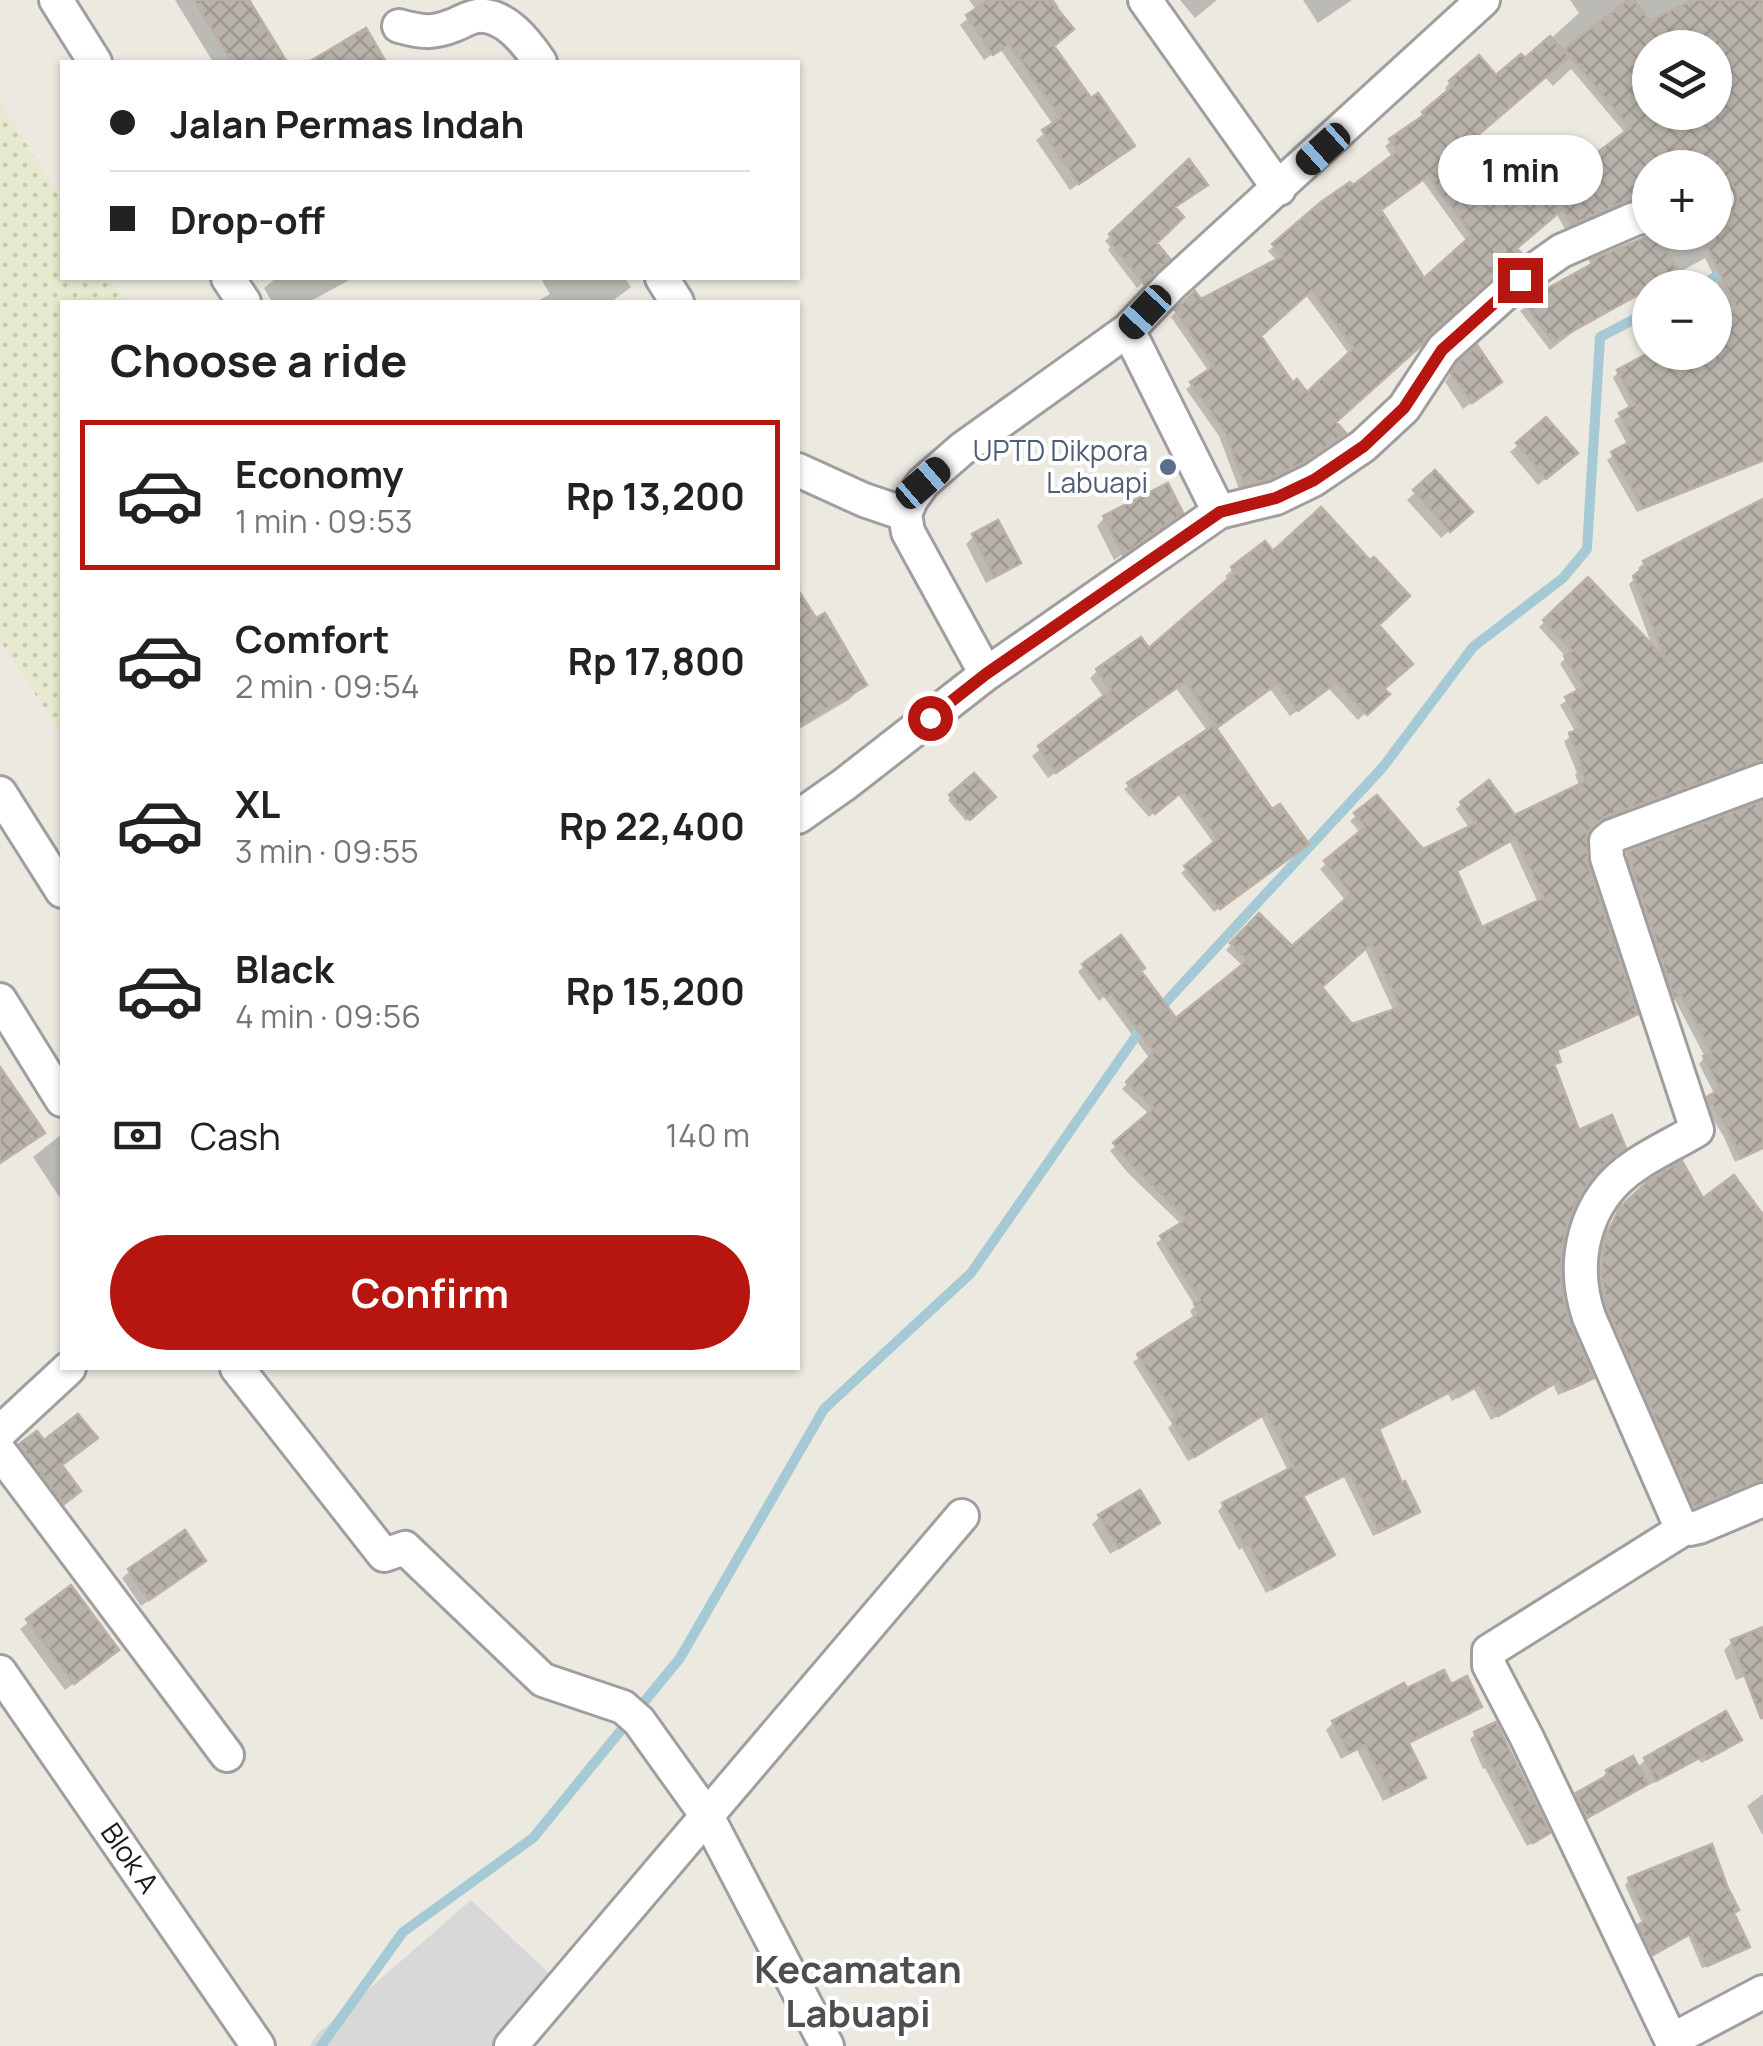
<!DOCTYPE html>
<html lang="en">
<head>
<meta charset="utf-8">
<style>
  :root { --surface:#fff; --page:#f6f6f6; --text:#222; --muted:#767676; --line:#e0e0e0; --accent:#b61510 }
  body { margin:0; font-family:Manrope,sans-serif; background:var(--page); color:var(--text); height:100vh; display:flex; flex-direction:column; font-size:38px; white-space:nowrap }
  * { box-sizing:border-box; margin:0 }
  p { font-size:32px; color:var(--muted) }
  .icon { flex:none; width:55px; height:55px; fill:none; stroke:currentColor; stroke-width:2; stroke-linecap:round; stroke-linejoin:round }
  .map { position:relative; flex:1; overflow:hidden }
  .sheet { position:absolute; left:60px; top:300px; width:740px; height:1070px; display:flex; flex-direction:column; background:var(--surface); border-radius:0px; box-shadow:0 2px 8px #0004 }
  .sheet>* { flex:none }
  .banner { position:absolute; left:60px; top:60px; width:740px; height:220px; border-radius:0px; box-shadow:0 2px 8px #0004; display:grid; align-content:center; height:220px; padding:0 50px; background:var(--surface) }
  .fabs { position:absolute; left:1632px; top:30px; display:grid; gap:20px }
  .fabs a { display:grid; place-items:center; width:100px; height:100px; border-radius:50%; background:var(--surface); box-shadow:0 2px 8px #0004; font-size:50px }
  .end { position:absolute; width:45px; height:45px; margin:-22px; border:12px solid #b61510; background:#fff; box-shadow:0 0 0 5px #fff }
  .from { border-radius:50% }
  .bubble { position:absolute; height:70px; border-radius:35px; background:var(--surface); box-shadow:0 2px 8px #0004; font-size:32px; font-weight:700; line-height:70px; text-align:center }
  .car { position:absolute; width:30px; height:60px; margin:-30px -15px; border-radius:12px; box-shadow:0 0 8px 2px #0007; background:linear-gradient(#222 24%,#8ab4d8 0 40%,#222 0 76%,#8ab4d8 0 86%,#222 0) }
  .banner b { display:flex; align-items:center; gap:35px; height:95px; font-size:38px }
  .banner b+b { border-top:2px solid var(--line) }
  .banner i { width:25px; height:25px; background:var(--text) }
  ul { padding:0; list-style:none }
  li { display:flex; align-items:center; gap:30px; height:150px; margin:0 20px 15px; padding:0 30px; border:5px solid transparent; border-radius:0px }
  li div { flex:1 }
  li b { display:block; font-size:38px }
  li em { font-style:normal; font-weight:700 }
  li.active { border-color:var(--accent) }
  li>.icon { width:90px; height:90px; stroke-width:1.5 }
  h2 { padding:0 50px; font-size:45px; line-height:120px }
  .pay { display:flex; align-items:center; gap:25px; height:110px; padding:0 50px; font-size:38px }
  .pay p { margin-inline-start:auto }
  .action { display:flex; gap:20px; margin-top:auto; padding:20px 50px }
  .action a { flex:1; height:115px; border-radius:60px; background:var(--accent); color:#fff; font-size:40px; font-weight:700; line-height:115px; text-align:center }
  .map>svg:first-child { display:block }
  .residential { fill:#d9d8d8 }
  .farmland { fill:url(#farmland-dots) }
  .shadow { fill:#0003; fill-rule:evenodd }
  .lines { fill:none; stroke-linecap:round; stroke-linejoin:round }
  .stream { stroke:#a5cad6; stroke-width:10 }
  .building { fill:url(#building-cross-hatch); stroke:#bcb0a5; stroke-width:2.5; fill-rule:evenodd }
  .minor-casing { stroke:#9f9f9f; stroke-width:38 }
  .minor { stroke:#fff; stroke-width:32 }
  .route { stroke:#b61510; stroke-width:12 }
  .service-dot { fill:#5c6f8a; stroke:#fff; stroke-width:4 }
  .labels { text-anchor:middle; stroke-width:8; stroke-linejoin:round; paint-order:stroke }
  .service-label { font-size:28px; fill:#4e5e75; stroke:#fff; text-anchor:end }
  .street-label { font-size:28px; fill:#1b1b1b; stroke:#fff }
  .district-label { font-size:38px; font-weight:bold; fill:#4e4e4e; stroke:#fff }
</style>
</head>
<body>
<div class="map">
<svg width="1763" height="2046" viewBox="0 0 1763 2046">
  <defs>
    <pattern id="farmland-dots" width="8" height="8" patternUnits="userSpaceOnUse" patternTransform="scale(2.5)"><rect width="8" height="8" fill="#e7eace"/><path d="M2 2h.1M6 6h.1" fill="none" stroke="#c6c8b0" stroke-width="1.8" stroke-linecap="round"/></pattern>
    <pattern id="building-cross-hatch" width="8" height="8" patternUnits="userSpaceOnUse" patternTransform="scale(2.5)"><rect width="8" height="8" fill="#b8b2ab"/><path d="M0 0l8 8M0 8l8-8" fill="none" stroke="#9e9893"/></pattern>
  </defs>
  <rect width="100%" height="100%" fill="#ece9e1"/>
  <path class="residential" d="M471 1900 568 1991 521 2046H310L316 2035Z"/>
  <path class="farmland" d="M0 101 62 202V278H109L125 302H62V735L0 641Z"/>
  <path class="shadow" d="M175 0H246L278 52 267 62H213Z
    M969 0H1054L1059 7 1055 10 1051 46 1124 153 1070 190 1036 140 1054 126 1000 49 984 60 960 25 977 11Z
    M1180 0H1217L1195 18Z
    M1303 0H1352L1318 23Z
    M1570 0H1763V462L1637 512 1607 460 1628 446 1614 420 1630 410 1613 378 1618 372 1715 352V323L1732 313 1705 258 1577 329 1550 350 1520 311 1592 262 1660 232H1715V221L1730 218 1733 205 1731 196 1715 185V168H1650V200H1636L1565 229 1556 213 1514 248 1333 422 1337 439 1294 468 1261 484 1239 489 1219 436 1186 389 1209 372 1171 317 1194 294 1200 302 1278 262 1268 251 1393 158 1385 146 1449 93 1445 88 1450 82 1496 79 1525 62 1579 13ZM1650 48H1715V112H1650ZM1571 69 1626 134 1599 154 1529 193 1490 157 1476 135 1544 76 1553 86ZM1422 180 1467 242 1423 282 1379 211ZM1305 294 1350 355 1307 396 1292 386 1258 336Z
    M1189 163 1173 208 1153 243 1166 259 1137 288 1108 250 1110 247 1105 241Z
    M276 278H353L309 302H272L264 288Z
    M546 278H625L631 287 611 302H536L550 294 542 281Z
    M1451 373 1499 382 1463 409 1445 382Z
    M1518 445 1567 460 1538 485 1510 452Z
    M1435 474 1462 520 1441 538 1407 500Z
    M1763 502V767L1748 766 1597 822 1585 833 1586 865 1635 1014 1629 1020 1555 1052 1558 1061 1553 1067 1578 1133 1598 1169 1572 1205 1560 1249 1562 1301 1591 1378 1585 1384 1558 1395 1553 1384 1491 1420 1474 1389 1452 1401 1448 1394 1377 1431 1401 1486 1417 1511 1412 1517 1373 1536 1344 1477 1302 1498 1332 1555 1326 1560 1266 1593 1242 1548 1239 1550 1218 1511 1223 1505 1288 1471 1261 1416 1188 1461 1168 1428 1172 1424 1133 1362 1195 1320 1190 1311 1195 1306 1156 1243 1182 1225 1128 1173 1110 1151 1150 1115 1122 1089 1150 1059 1104 997 1099 1001 1078 972 1084 966 1139 972 1176 1022 1244 967 1226 950 1259 917 1292 949 1346 901 1320 869 1361 834 1350 821 1376 798 1422 852 1470 829 1456 809 1461 804 1514 818 1580 787 1575 775 1577 773 1564 741 1576 733 1560 705 1578 693 1560 664 1566 657 1539 627 1588 580 1654 651 1629 584 1641 573 1638 568 1644 563ZM1510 842 1538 903 1481 930 1455 872ZM1364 947 1394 1012 1351 1027 1319 987Z
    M1104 518 1172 520 1114 560 1097 526Z
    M974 536 1018 562 1010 570 986 583 966 544Z
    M1272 554 1376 625 1382 689 1386 694 1358 720 1328 688 1290 716 1270 689 1214 729 1301 849 1214 912 1181 873 1215 845 1177 793 1149 817 1124 789 1208 732 1176 688 1048 778 1032 756 1104 698 1090 678 1097 671 1149 652 1229 581 1225 576 1233 569Z
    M798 594 815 622 864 684 850 699 798 730Z
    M974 776 992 797 966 821 948 800Z
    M1763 804V1149L1735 1162 1723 1135 1703 1104 1715 1095 1699 1064 1705 1057 1675 1000 1669 1002 1622 860 1628 854Z
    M62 1134V1201L33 1157Z
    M1627 1202H1702L1763 1220V1480L1688 1511 1603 1317 1596 1281 1597 1263 1606 1230Z
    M21 1446 59 1466 71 1497 56 1508 14 1452Z
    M1100 1517 1157 1523 1149 1530 1110 1554 1092 1524Z
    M203 1561 141 1606 122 1578 130 1571Z
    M71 1589 108 1657 65 1690 20 1629Z
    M1763 1630V1670L1736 1680 1724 1650 1732 1642Z
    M1450 1688 1479 1707 1471 1714 1407 1745 1423 1777 1416 1785 1383 1801 1357 1750 1341 1759 1326 1730 1333 1723 1406 1692Z
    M1476 1734 1547 1833 1542 1838 1527 1846 1485 1768 1483 1769 1470 1739Z
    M1739 1740 1733 1746 1701 1763 1698 1759 1649 1785 1647 1781 1642 1787 1584 1819 1574 1798 1606 1779 1604 1775 1607 1772 1637 1768 1645 1760Z
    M1763 1794V1834H1762L1747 1806Z
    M1711 1847 1732 1914 1747 1947 1742 1951 1702 1968 1688 1935 1648 1957 1635 1931 1643 1925 1625 1885 1629 1880Z"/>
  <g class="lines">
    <path class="stream" d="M1695 288 1731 269
      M321 2046 403 1932 533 1838 680 1658 824 1409 971 1273 1141 1029 1383 767 1473 647 1563 578 1587 549 1600 337 1650 311"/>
  </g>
  <path class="building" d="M194 0H249L287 62H232Z
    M989 0H1050L1074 29 1054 46 1091 98 1098 93 1135 146 1079 184 1042 130 1061 118 1009 44 993 55 966 15Z
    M1628 0H1634L1650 21 1692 0H1763V460L1643 508 1611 452 1633 440 1619 413 1635 404 1617 370 1650 352H1715V323L1737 309 1703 238 1731 223 1728 216 1735 210 1738 200 1735 188 1727 181 1715 179V168H1650V195L1624 202 1571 225 1563 209 1517 248 1522 254 1430 334 1422 345 1336 422 1346 433 1303 463 1269 479 1245 485 1224 430 1190 382 1214 366 1175 310 1195 291 1201 299 1283 256 1272 244 1321 202 1350 182 1353 185 1398 151 1389 139 1424 115 1422 112 1453 86 1449 81 1479 55 1496 75 1521 54 1525 58 1550 36 1569 57 1479 134 1496 154 1493 156 1529 190 1598 152 1630 128 1564 49ZM1650 48H1715V112H1650ZM1428 176 1472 235 1424 278 1381 210ZM1312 290 1354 348 1307 392 1297 379 1293 383 1261 336Z
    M366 28 386 62H309Z
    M1189 159 1208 185 1175 207 1184 217 1157 243 1170 259 1144 284 1111 243 1114 240 1109 234Z
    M1656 233 1679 272 1553 342 1524 303 1546 286 1548 288 1592 264 1590 260Z
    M1477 345 1502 382 1472 403 1451 373 1458 362Z
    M1546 417 1578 453 1546 479 1516 443Z
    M1435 470 1473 512 1450 532 1413 490Z
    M1168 483 1183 513 1123 555 1103 516Z
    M1763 499V760L1605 817 1593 826 1587 834 1588 864 1638 1014 1557 1050 1561 1062 1554 1064 1579 1130 1612 1115 1626 1148 1603 1166 1587 1185 1575 1206 1566 1229 1562 1250 1561 1274 1564 1301 1571 1325 1594 1378 1564 1391 1559 1381 1498 1416 1480 1385 1458 1397 1454 1390 1379 1429 1402 1483 1405 1481 1420 1512 1379 1532 1350 1473 1303 1496 1335 1555 1272 1589 1249 1544 1245 1546 1222 1503 1294 1466 1267 1413 1194 1457 1172 1420 1177 1417 1137 1354 1200 1313 1194 1304 1200 1300 1160 1236 1187 1219 1134 1167 1113 1143 1154 1108 1126 1082 1154 1052 1111 993 1106 997 1082 964 1121 935 1145 968 1141 971 1176 1018 1248 960 1230 943 1259 913 1292 946 1351 894 1324 861 1365 827 1354 813 1377 795 1423 849 1476 823 1460 802 1489 780 1515 815 1586 781 1579 767 1582 766 1569 733 1582 728 1565 697 1584 687 1564 656 1572 651 1543 620 1588 577 1665 658 1633 576 1646 566 1643 561ZM1516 838 1544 898 1482 927 1457 871ZM1371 944 1400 1007 1352 1024 1322 987Z
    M1321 507 1370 560 1374 557 1410 596 1379 625 1413 664 1384 689 1390 694 1367 715 1337 682 1298 711 1278 683 1218 727 1185 682 1056 773 1038 746 1111 690 1096 669 1141 637 1149 648 1235 573 1231 567 1265 541 1273 551Z
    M998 520 1021 563 994 577 972 534Z
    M798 590 816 618 825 613 867 685 798 726Z
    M1214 725 1272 809 1280 804 1309 844 1220 909 1184 866 1218 839 1183 791 1155 814 1127 783Z
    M974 773 996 797 970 820 949 795Z
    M1763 801V1148L1741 1158 1728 1129 1707 1097 1720 1089 1703 1056 1711 1052 1681 995 1674 998 1627 852Z
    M0 1067 45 1133 0 1163Z
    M1682 1161 1703 1198 1734 1175 1763 1215V1480L1694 1507 1608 1310 1601 1274 1605 1238 1620 1207 1648 1181Z
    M78 1414 98 1438 62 1465 81 1491 64 1504 19 1444 37 1431 44 1440Z
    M1140 1490 1160 1523 1119 1548 1098 1515Z
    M185 1530 206 1561 149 1600 128 1569Z
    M71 1585 119 1650 74 1684 26 1619Z
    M1763 1627V1718H1761L1731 1640Z
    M1444 1670 1451 1684 1467 1676 1482 1707 1408 1742 1426 1778 1391 1795 1365 1745 1349 1753 1332 1721 1404 1683 1407 1688Z
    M1726 1711 1742 1740 1707 1759 1705 1755 1656 1781 1644 1758Z
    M1496 1722 1550 1833 1533 1843 1491 1764 1488 1765 1474 1732Z
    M1633 1756 1648 1784 1587 1818 1576 1793 1608 1775 1606 1770Z
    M1712 1844 1727 1886 1739 1910 1734 1913 1750 1947 1707 1966 1692 1933 1653 1955 1638 1925 1647 1920 1628 1878Z"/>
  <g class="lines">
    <g class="minor-casing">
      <path id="minor" d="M56 0 95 62
        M1145 0 1279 189
        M399 26C421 32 432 34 454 25 461 22 470 17 477 16 505 13 527 43 540 62
        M1715 199H1718
        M228 278 244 302
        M662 278 677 302
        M798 470 864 500 905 514
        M1219 512 1276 498 1313 480 1363 446 1404 408 1443 349 1520 280 1561 251 1632 220 1650 214
        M986 674 908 532 905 514 911 500 923 483 962 449 1128 330 1171 285 1483 0
        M1763 780 1612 836 1606 841 1607 858 1697 1130C1677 1142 1655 1152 1636 1165 1584 1199 1570 1261 1589 1317L1680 1525 1690 1529 1699 1527 1763 1500
        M0 793 62 891
        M798 817 845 784 986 674 1219 512 1128 330
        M0 1000 62 1100
        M237 1368 384 1555 405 1548 543 1680 623 1707 639 1721 707 1816 827 2046
        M0 1432 69 1368
        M0 1452 227 1755
        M0 1672 258 2046
        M1672 2040 1763 1992
        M511 2046 962 1516
        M1674 2046 1527 1738 1489 1665V1651L1685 1528"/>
    </g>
    <use href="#minor" class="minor"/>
  </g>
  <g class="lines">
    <path class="route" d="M930 718 986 674 1220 512 1276 498 1314 480 1364 446 1404 408 1442 350 1520 280"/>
  </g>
  <circle class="service-dot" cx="1168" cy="467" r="10"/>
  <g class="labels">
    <g class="service-label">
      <text x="1148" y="461">UPTD Dikpora<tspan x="1148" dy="32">Labuapi</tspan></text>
    </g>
    <g class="street-label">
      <text transform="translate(130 1858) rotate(55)" y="10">Blok A</text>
    </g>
    <g class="district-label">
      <text x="858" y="1983">Kecamatan<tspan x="858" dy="44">Labuapi</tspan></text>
    </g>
  </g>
</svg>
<div class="fabs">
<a><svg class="icon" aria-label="layers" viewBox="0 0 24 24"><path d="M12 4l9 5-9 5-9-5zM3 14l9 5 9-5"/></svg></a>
<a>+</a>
<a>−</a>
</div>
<i class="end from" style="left:930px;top:718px"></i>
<i class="end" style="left:1520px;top:280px"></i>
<div class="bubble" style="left:1438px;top:135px;width:165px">1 min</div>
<i class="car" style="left:1323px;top:149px;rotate:228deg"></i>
<i class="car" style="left:1145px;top:312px;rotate:223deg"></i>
<i class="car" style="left:923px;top:483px;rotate:49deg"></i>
<div class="banner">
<b><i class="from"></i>Jalan Permas Indah</b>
<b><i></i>Drop-off</b>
</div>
<section class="sheet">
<h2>Choose a ride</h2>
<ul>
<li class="active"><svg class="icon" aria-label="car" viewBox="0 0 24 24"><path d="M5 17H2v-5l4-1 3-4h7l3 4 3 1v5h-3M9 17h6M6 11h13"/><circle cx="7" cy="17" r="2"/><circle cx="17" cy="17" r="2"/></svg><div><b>Economy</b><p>1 min · 09:53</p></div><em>Rp 13,200</em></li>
<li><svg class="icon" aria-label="car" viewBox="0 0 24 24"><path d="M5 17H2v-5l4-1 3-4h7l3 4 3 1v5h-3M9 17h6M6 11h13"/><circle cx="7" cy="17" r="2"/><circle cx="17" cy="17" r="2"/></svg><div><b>Comfort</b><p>2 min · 09:54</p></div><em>Rp 17,800</em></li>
<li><svg class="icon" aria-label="car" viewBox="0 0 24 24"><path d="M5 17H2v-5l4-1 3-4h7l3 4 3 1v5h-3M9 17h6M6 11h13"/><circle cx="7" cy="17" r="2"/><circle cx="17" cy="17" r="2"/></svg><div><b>XL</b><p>3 min · 09:55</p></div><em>Rp 22,400</em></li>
<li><svg class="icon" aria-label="car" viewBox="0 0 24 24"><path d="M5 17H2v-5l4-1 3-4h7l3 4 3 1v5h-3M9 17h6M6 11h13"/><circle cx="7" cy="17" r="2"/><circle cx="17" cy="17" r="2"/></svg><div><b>Black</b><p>4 min · 09:56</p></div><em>Rp 15,200</em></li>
</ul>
<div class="pay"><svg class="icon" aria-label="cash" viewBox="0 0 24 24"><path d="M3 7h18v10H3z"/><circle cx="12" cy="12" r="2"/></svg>Cash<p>140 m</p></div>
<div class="action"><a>Confirm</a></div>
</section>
</div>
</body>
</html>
